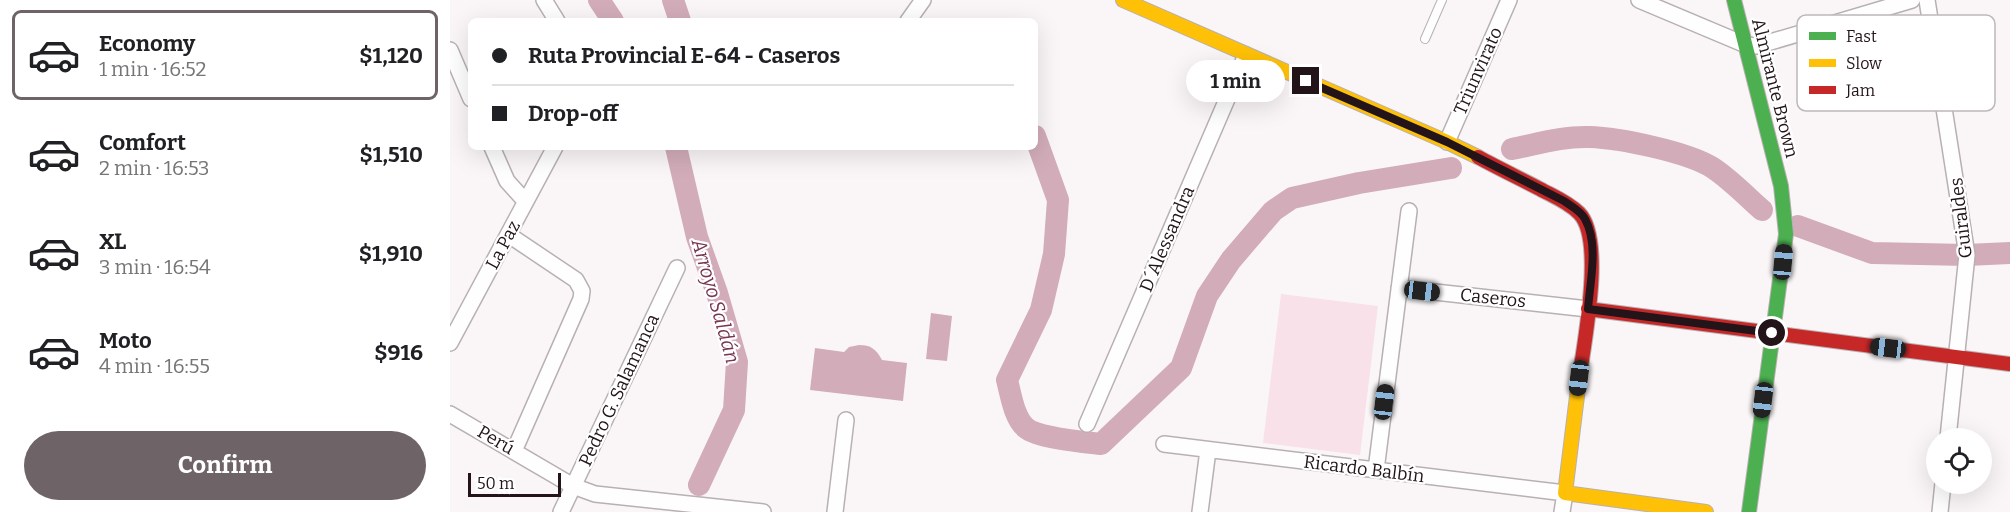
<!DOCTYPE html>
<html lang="en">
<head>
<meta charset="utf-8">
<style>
  :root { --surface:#fff; --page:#f6f6f6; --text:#202124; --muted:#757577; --line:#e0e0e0; --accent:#6e6366 }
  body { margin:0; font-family:Bitter,serif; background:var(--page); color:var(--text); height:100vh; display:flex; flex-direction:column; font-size:22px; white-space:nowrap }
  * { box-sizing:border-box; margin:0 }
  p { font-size:20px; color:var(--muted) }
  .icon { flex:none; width:33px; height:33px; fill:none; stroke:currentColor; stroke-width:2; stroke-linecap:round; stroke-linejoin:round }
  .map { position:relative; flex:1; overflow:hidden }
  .drawer { display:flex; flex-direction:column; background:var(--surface); width:450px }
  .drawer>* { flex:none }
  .banner { position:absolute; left:18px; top:18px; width:570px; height:132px; border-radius:9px; box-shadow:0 6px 24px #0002; display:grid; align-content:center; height:132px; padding:0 24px; background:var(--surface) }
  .controls { position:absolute; left:1476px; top:428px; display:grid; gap:12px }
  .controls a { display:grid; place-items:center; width:66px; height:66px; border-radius:50%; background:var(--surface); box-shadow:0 6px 24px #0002; font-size:30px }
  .scale { position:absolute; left:18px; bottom:15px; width:93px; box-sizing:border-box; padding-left:6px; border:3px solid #221418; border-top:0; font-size:16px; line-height:21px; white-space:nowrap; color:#221418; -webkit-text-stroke:4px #fff; paint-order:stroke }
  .end { position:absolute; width:27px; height:27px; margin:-14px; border:8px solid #221418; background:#fff; box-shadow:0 0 0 3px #fff }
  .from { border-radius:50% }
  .bubble { position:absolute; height:42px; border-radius:21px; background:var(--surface); box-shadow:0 6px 24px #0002; font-size:20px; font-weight:700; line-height:42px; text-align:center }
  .car { position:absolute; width:18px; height:36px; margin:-18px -9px; border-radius:8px; box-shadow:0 0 4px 2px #0007; background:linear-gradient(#222 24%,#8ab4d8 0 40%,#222 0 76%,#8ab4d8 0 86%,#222 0) }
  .banner b { display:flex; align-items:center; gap:21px; height:57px; font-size:22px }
  .banner b+b { border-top:2px solid var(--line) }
  .banner i { width:15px; height:15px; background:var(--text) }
  ul { padding:10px 0 0; list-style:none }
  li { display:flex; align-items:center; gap:18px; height:90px; margin:0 12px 9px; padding:0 12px; border:3px solid transparent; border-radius:9px }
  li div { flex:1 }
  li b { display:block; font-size:22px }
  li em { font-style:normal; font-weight:700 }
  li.on { border-color:var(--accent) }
  li>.icon { width:54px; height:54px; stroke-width:1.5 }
  .cta { display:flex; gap:12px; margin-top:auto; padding:12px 24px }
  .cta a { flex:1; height:69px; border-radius:36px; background:var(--accent); color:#fff; font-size:24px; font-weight:700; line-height:69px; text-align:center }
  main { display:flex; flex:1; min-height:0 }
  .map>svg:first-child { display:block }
  .green { fill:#f8e1e8 }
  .water { fill:#d2acb9 }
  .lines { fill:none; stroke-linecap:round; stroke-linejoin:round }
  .river { stroke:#d2acb9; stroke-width:22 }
  .lane-casing { stroke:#b8b0b2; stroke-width:10 }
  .street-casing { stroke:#b8b0b2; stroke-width:18 }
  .fast-casing { stroke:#b8b0b2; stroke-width:16 }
  .slow-casing { stroke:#b8b0b2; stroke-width:16 }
  .jam-casing { stroke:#b8b0b2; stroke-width:16 }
  .lane { stroke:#fefefe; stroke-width:8 }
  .street { stroke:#fefefe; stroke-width:15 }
  .fast { stroke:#4caf50; stroke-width:14 }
  .slow { stroke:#ffc107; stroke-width:14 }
  .jam { stroke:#c62828; stroke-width:14 }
  .route { stroke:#221418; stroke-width:8 }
  .labels { text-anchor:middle; stroke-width:4.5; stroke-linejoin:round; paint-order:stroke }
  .street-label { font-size:18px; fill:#221418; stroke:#fff }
  .water-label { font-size:20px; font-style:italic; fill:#77354f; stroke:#fff }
  .key { fill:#fff; stroke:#bdb8ba; stroke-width:1.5 }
  .key-label { font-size:16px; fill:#221418 }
</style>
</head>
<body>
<main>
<section class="drawer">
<ul>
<li class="on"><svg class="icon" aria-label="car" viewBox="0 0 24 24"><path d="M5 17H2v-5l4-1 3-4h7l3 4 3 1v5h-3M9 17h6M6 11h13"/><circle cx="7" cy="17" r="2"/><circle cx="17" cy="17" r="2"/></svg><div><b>Economy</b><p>1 min · 16:52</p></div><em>$1,120</em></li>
<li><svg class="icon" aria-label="car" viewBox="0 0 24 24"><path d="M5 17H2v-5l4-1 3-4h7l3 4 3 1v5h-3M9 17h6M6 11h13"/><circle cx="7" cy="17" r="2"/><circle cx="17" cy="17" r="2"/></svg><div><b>Comfort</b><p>2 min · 16:53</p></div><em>$1,510</em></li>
<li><svg class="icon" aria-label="car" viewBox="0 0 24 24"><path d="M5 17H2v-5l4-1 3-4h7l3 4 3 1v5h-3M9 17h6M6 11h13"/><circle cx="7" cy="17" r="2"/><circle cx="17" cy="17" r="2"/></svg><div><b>XL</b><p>3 min · 16:54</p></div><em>$1,910</em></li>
<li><svg class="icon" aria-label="car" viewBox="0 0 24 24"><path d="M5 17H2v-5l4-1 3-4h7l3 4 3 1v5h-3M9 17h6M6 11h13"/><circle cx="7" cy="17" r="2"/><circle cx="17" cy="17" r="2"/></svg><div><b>Moto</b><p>4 min · 16:55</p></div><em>$916</em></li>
</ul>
<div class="cta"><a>Confirm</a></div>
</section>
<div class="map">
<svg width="1560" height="512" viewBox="0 0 1560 512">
  <rect width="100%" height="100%" fill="#faf6f7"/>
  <path class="green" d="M831 294 928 306 910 455 813 443Z"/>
  <path class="water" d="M481 313 502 316 497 361 476 359Z
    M409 345C421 345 426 349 432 360L457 363 453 401 360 390 365 348 394 352 399 347Z"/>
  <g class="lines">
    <path class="river" d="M149 0 163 21
      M223 0 230 21
      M585 136 608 200 604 254 591 310 557 380C561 395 564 418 576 428 588 438 634 442 651 444L731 368 757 296 781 260 823 211 842 198 909 183 1001 168
      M226 147 247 237 267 293 287 362 284 410 249 485
      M1062 149C1087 144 1114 136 1139 137 1170 138 1238 152 1263 168 1281 180 1296 196 1312 210
      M1348 226 1422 253 1517 255 1560 253"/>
    <g class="lane-casing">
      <path id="lane" d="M975 39 992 0"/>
    </g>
    <g class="street-casing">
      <path id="street" d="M94 0 107 21
        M1189 0 1296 45 1307 46 1462 0
        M1477 0 1517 255 1498 438
        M458 21 473 0
        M0 50 21 99
        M997 142 1059 0
        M42 147 57 181 75 201
        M59 235 126 280 132 291 131 299 64 451
        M949 288 1138 309
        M0 343 105 147
        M0 414 123 486 145 494 313 512
        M637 424 796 55
        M714 444 1115 493 1112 512
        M926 470 959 211
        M111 512 227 268
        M385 512 396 420
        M750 512 758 450
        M1490 512 1493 483"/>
    </g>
    <g class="fast-casing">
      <path id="fast" d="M1284 0 1331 186 1336 234 1299 512"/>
    </g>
    <g class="slow-casing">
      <path id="slow" d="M673 0 997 142 1028 157
        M1129 380 1115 493 1256 512"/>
    </g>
    <g class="jam-casing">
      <path id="jam" d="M1028 157C1048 168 1069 178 1090 189 1103 196 1118 202 1129 213 1155 239 1134 343 1129 380
        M1138 309 1560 364"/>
    </g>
    <use href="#lane" class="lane"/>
    <use href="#street" class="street"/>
    <use href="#fast" class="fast"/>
    <use href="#slow" class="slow"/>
    <use href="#jam" class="jam"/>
  </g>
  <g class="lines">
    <path class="route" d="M856 81 997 142 1114 201C1121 206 1131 211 1135 219 1149 244 1140 282 1138 309L1322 333"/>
  </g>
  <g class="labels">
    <g class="street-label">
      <text transform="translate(1028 71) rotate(-66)" y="6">Triunvirato</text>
      <text transform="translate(1325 88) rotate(76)" y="6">Almirante Brown</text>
      <text transform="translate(1511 218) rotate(-97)" y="6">Guiraldes</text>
      <text transform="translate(717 239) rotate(-67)" y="6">D´Alessandra</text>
      <text transform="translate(53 245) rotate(-62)" y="6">La Paz</text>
      <text transform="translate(1043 298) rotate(6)" y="6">Caseros</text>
      <text transform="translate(169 390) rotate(-65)" y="6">Pedro G. Salamanca</text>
      <text transform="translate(46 440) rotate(30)" y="6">Perú</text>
      <text transform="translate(914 469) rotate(7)" y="6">Ricardo Balbín</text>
    </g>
    <g class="water-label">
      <text transform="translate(266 301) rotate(74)" y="7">Arroyo Saldán</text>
    </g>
  </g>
  <rect x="1347" y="15" width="198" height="96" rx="9" class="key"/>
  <rect x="1359" y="32" width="27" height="8" fill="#4caf50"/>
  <rect x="1359" y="59" width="27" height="8" fill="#ffc107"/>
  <rect x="1359" y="86" width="27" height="8" fill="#c62828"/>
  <g class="key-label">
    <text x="1396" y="42">Fast</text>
    <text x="1396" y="69">Slow</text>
    <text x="1396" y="96">Jam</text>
  </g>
</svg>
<div class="controls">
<a><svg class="icon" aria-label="locate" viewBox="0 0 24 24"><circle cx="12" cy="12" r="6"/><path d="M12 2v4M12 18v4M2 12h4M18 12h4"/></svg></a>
</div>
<div class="scale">50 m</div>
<i class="end from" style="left:1322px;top:333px"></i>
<i class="end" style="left:856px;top:81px"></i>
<div class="bubble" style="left:736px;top:60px;width:99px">1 min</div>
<i class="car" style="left:1333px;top:262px;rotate:5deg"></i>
<i class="car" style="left:972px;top:291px;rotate:97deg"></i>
<i class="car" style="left:1438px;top:348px;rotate:277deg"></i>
<i class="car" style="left:1129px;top:378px;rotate:187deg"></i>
<i class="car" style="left:1313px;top:400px;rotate:187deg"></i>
<i class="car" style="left:934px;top:402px;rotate:7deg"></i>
<div class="banner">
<b><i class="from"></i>Ruta Provincial E-64 - Caseros</b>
<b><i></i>Drop-off</b>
</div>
</div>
</main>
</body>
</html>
